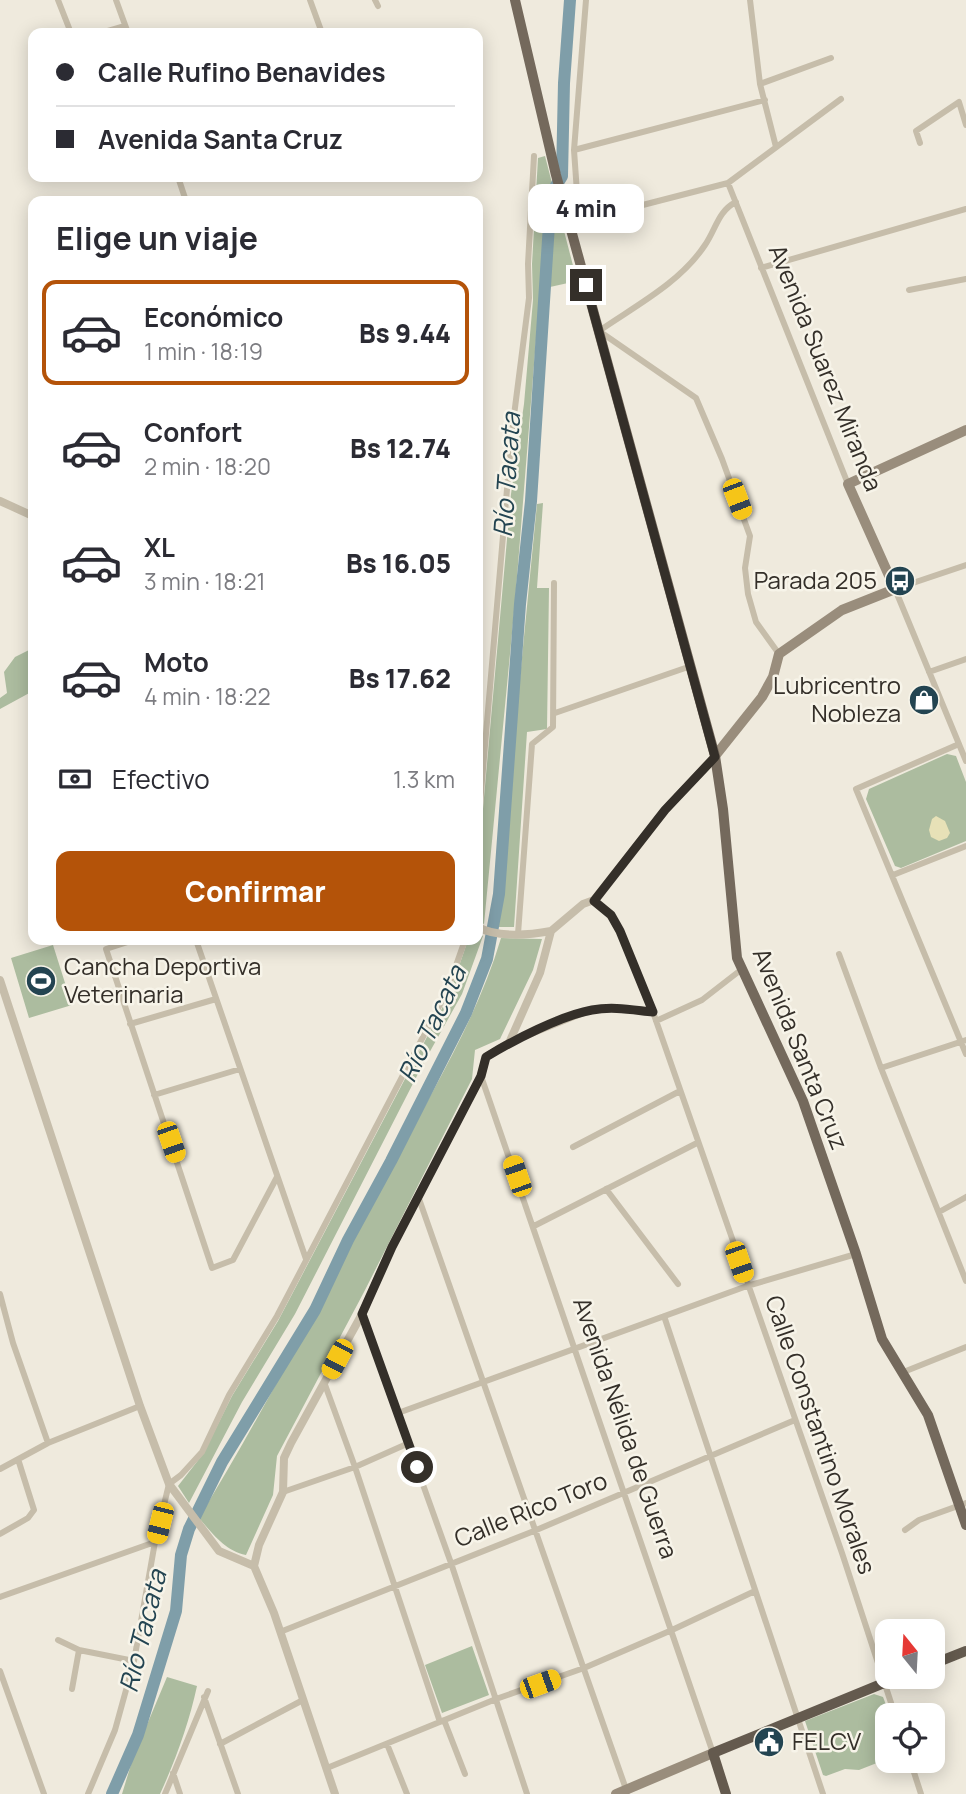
<!DOCTYPE html>
<html lang="es">
<head>
<meta charset="utf-8">
<style>
  :root { --surface:#fff; --page:#f7f7f7; --text:#2b2b33; --muted:#7c7c81; --line:#e1e1e2; --accent:#b45309 }
  body { margin:0; font-family:Manrope,sans-serif; background:var(--page); color:var(--text); height:100vh; display:flex; flex-direction:column; font-size:26px; white-space:nowrap }
  * { box-sizing:border-box; margin:0 }
  p { font-size:23px; color:var(--muted) }
  .icon { flex:none; width:38px; height:38px; fill:none; stroke:currentColor; stroke-width:2; stroke-linecap:round; stroke-linejoin:round }
  .map { position:relative; flex:1; overflow:hidden }
  .sheet { position:absolute; left:28px; top:196px; width:455px; height:749px; display:flex; flex-direction:column; background:var(--surface); border-radius:14px; box-shadow:0 4px 18px #0003 }
  .sheet>* { flex:none }
  .hud { position:absolute; left:28px; top:28px; width:455px; height:154px; border-radius:14px; box-shadow:0 4px 18px #0003; display:grid; align-content:center; height:154px; padding:0 28px; background:var(--surface) }
  .needle { width:46px; rotate:342deg }
  .buttons { position:absolute; left:875px; top:1619px; display:grid; gap:14px }
  .buttons a { display:grid; place-items:center; width:70px; height:70px; border-radius:14px; background:var(--surface); box-shadow:0 4px 18px #0003; font-size:35px }
  .end { position:absolute; width:32px; height:32px; margin:-16px; border:9px solid #342f29; background:#fff; box-shadow:0 0 0 4px #fff }
  .from { border-radius:50% }
  .bubble { position:absolute; height:49px; border-radius:14px; background:var(--surface); box-shadow:0 4px 18px #0003; font-size:23px; font-weight:800; line-height:49px; text-align:center }
  .car { position:absolute; width:21px; height:42px; margin:-21px -10px; border-radius:9px; box-shadow:0 0 5px 2px #0007; background:linear-gradient(#f5c518 24%,#345 0 40%,#f5c518 0 76%,#345 0 86%,#f5c518 0) }
  .hud b { display:flex; align-items:center; gap:24px; height:66px; font-size:26px }
  .hud b+b { border-top:2px solid var(--line) }
  .hud i { width:18px; height:18px; background:var(--text) }
  ul { padding:0; list-style:none }
  li { display:flex; align-items:center; gap:21px; height:105px; margin:0 14px 10px; padding:0 14px; border:4px solid transparent; border-radius:14px }
  li div { flex:1 }
  li b { display:block; font-size:26px }
  li em { font-style:normal; font-weight:800 }
  li.selected { border-color:var(--accent) }
  li>.icon { width:63px; height:63px; stroke-width:1.5 }
  h2 { padding:0 28px; font-size:32px; line-height:84px }
  .pay { display:flex; align-items:center; gap:18px; height:77px; padding:0 28px; font-size:26px }
  .pay p { margin-inline-start:auto }
  .button { display:flex; gap:14px; margin-top:auto; padding:14px 28px }
  .button a { flex:1; height:80px; border-radius:14px; background:var(--accent); color:#fff; font-size:28px; font-weight:800; line-height:80px; text-align:center }
  .map>svg:first-child { display:block }
  .green { fill:#acbc9f }
  .sand { fill:#e7e1b7 }
  .lines { fill:none; stroke-linecap:round; stroke-linejoin:round }
  .river { stroke:#7f9ea9; stroke-width:12 }
  .minor { stroke:#c6bdaa; stroke-width:6 }
  .tertiary { stroke:#c6bdaa; stroke-width:8 }
  .secondary { stroke:#998d7c; stroke-width:10 }
  .primary { stroke:#74695c; stroke-width:10 }
  .trunk { stroke:#645a4e; stroke-width:10 }
  .route { stroke:#342f29; stroke-width:9 }
  .labels { text-anchor:middle; stroke-width:5; stroke-linejoin:round; paint-order:stroke }
  .street-label { font-size:24px; fill:#342f29; stroke:#f7f4e9 }
  .poi-label { font-size:24px; fill:#342f29; stroke:#f7f4e9; text-anchor:end }
  .water-label { font-size:26px; font-style:italic; fill:#234451; stroke:#f7f4e9 }
</style>
</head>
<body>
<div class="map">
<svg width="966" height="1794" viewBox="0 0 966 1794">
  <rect width="100%" height="100%" fill="#efeadd"/>
  <path class="green" d="M545 156 553 187 548 190 515 602 484 924 478 921V865L511 494 524 404 533 300 532 264 538 158Z
    M555 196 577 281 550 287Z
    M543 503 537 588H549L547 729 527 732 514 927H497L507 855 515 729 537 504Z
    M33 648V691L0 709V698L7 693 4 672 15 657Z
    M947 754 956 756 966 782V841L901 868 895 866 866 799 869 789Z
    M478 933 483 936 462 994 423 1064 295 1314 242 1402 189 1503 178 1486 203 1454 232 1396 278 1321 449 995 468 940H478Z
    M501 938 542 939 533 970 500 1039 475 1050 472 1079 364 1292 277 1456 273 1495 246 1555C225 1551 212 1533 199 1518 268 1404 329 1286 391 1168 431 1093 477 1019 501 938Z
    M53 945 72 1005 29 1018 11 958Z
    M472 1646 489 1695 442 1713 425 1665Z
    M167 1677 197 1686C189 1723 176 1759 160 1794H122L133 1758Z
    M874 1694 883 1697 890 1715H887V1759L859 1770 845 1769 826 1776 823 1775 805 1721Z"/>
  <path class="sand" d="M936 816 945 821 950 833 947 838 939 841 931 837 929 830 932 819Z"/>
  <g class="lines">
    <path class="river" d="M112 1794 138 1735 176 1611 181 1555 189 1529 222 1462 315 1310 348 1240 391 1161 466 1013 487 959 499 894 520 604 531 501 551 194 562 176 564 83 570 0"/>
    <path class="minor" d="M58 0 71 33
      M116 0 128 33
      M310 0 322 33
      M375 0 378 6
      M750 0 760 84 776 147
      M101 33 125 26
      M760 84 831 58
      M920 143 916 131 959 102 966 125
      M574 150 765 100
      M178 177 186 201
      M728 183 848 484
      M736 202C718 211 716 229 705 245 680 283 635 306 599 331L696 398 722 459 750 536 745 568 748 594 756 622 779 654
      M579 221 574 150 586 0
      M569 224 728 183 841 99
      M761 268 966 209
      M909 290 966 279
      M966 565 895 589 966 761
      M929 672 966 659
      M555 713 691 666
      M959 744 856 789 966 1054
      M478 827 512 431 529 298 528 264 534 156
      M893 875 966 846
      M594 900 611 915 620 931 653 1012 842 1553 895 1715
      M518 934 532 744 553 727 554 583
      M134 940 106 949 212 1268 233 1260 277 1177
      M196 940 306 1259
      M839 954 881 1068 966 1281
      M656 1021 702 1000 742 969
      M130 1024 216 999
      M509 1043 591 1010 611 1008 653 1012
      M881 1068 966 1040
      M481 1076 713 1753
      M154 1095 240 1069
      M573 1147 680 1091
      M606 1189 678 1284
      M418 1196 627 1792
      M939 1212 966 1197
      M534 1226 697 1143
      M0 1294 13 1343 48 1443
      M362 1314 451 1563 527 1794
      M664 1316 823 1794
      M901 1373 966 1347
      M324 1382 355 1467 440 1722
      M398 1413 747 1286 856 1254
      M0 1469 48 1443 140 1406
      M283 1492 355 1467 409 1443
      M905 1530 919 1520 966 1503
      M0 1534 28 1518 34 1510 18 1459
      M0 1597 155 1542
      M280 1632 534 1531 795 1420
      M58 1640 79 1650 134 1661
      M0 1671 44 1794
      M72 1689 79 1650
      M204 1697 238 1794
      M444 1720 465 1774
      M220 1744 303 1700
      M387 1744 407 1794
      M910 1760 921 1794
      M327 1768 496 1699 584 1668 672 1630 755 1591
      M173 1773 180 1794
      M88 1794 115 1730 134 1661 155 1542 169 1484 181 1475 202 1452 229 1395 277 1316 447 991 465 940
      M165 1794 208 1691"/>
    <path class="tertiary" d="M0 501 33 516
      M478 927C497 938 530 935 551 931
      M0 980 140 1406 169 1484 219 1551 254 1566 274 1613 335 1794
      M254 1566 259 1545 283 1492 284 1458 291 1443 362 1314 392 1246 481 1076 486 1057 509 1043 540 973 551 931 583 904 594 900 665 810 715 756"/>
    <path class="secondary" d="M715 756 762 697 773 677 779 654 842 610 895 589 848 484 966 430
      M616 1794 713 1753"/>
    <path class="primary" d="M515 0 556 175 715 756 723 809 737 958 803 1101 856 1254 882 1339 928 1415 966 1525"/>
    <path class="trunk" d="M933 1664 966 1651
      M726 1794 713 1753 901 1676"/>
  </g>
  <g class="lines">
    <path class="route" d="M417 1467 362 1314 392 1247 481 1076 486 1057C514 1040 560 1016 592 1010 613 1006 633 1010 653 1012L620 931 611 915 594 901 665 810 715 757 586 285"/>
  </g>
  <defs>
    <g id="bus-disc" transform="scale(1.575)"><circle r="9.5" fill="#234451" stroke="#f7f4e9"/><path d="M-5-6H5V4H4V6H2V4H-2V6H-4V4H-5ZM-3.5-4V0h7V-4ZM-3.5 1.2v1.5H-2V1.2ZM2 1.2v1.5H3.5V1.2Z" fill="#fff"/></g>
    <g id="shop-disc" transform="scale(1.575)"><circle r="9.5" fill="#234451" stroke="#f7f4e9"/><path d="M-5-2.5h2.3a2.7 3.5 0 0 1 5.4 0H5L5.5 6h-11ZM-1.5-2.5h3a1.5 2.3 0 0 0-3 0Z" fill="#fff"/></g>
    <g id="stadium-disc" transform="scale(1.575)"><circle r="9.5" fill="#234451" stroke="#f7f4e9"/><path d="M0-5a6.5 5 0 1 0 0 10a6.5 5 0 1 0 0-10ZM-3.5-1.8h7v3.6h-7Z" fill="#fff"/></g>
    <g id="civic-disc" transform="scale(1.575)"><circle r="9.5" fill="#234451" stroke="#f7f4e9"/><path d="M-.6-6.5H3V-4.5H.6V-3L4-1V1h2V6H-6V1h2V-1L-.6-3ZM-1.2 2.5V6h2.4V2.5Z" fill="#fff"/></g>
  </defs>
  <g fill-rule="evenodd">
    <use href="#bus-disc" x="900" y="581"/>
    <use href="#shop-disc" x="924" y="700"/>
    <use href="#stadium-disc" x="41" y="981"/>
    <use href="#civic-disc" x="769" y="1742"/>
  </g>
  <g class="labels">
    <g class="street-label">
      <text transform="translate(825 368) rotate(68)" y="8">Avenida Suarez Miranda</text>
      <text transform="translate(800 1049) rotate(68)" y="8">Avenida Santa Cruz</text>
      <text transform="translate(625 1428) rotate(71)" y="8">Avenida Nélida de Guerra</text>
      <text transform="translate(820 1435) rotate(71)" y="8">Calle Constantino Morales</text>
      <text transform="translate(531 1510) rotate(-22)" y="8">Calle Rico Toro</text>
    </g>
    <g class="poi-label">
      <text x="877" y="589">Parada 205</text>
      <text x="901" y="694">Lubricentro<tspan x="901" dy="28">Nobleza</tspan></text>
      <text x="64" y="975" text-anchor="start">Cancha Deportiva<tspan x="64" dy="28">Veterinaria</tspan></text>
      <text x="792" y="1750" text-anchor="start">FELCV</text>
    </g>
    <g class="water-label">
      <text transform="translate(507 475) rotate(-86)" y="9">Río Tacata</text>
      <text transform="translate(432 1024) rotate(-65)" y="9">Río Tacata</text>
      <text transform="translate(143 1631) rotate(-76)" y="9">Río Tacata</text>
    </g>
  </g>
</svg>
<div class="buttons">
<a><svg class="needle" viewBox="-14 -14 28 28"><path d="M0-13l5 13h-10z" fill="#e53935"/><path d="M0 13l5-13h-10z" fill="#7c7c81"/></svg></a>
<a><svg class="icon" aria-label="locate" viewBox="0 0 24 24"><circle cx="12" cy="12" r="6"/><path d="M12 2v4M12 18v4M2 12h4M18 12h4"/></svg></a>
</div>
<i class="end from" style="left:417px;top:1467px"></i>
<i class="end" style="left:586px;top:285px"></i>
<div class="bubble" style="left:528px;top:184px;width:116px">4 min</div>
<i class="car" style="left:737px;top:499px;rotate:159deg"></i>
<i class="car" style="left:171px;top:1142px;rotate:161deg"></i>
<i class="car" style="left:517px;top:1176px;rotate:341deg"></i>
<i class="car" style="left:739px;top:1262px;rotate:161deg"></i>
<i class="car" style="left:337px;top:1359px;rotate:208deg"></i>
<i class="car" style="left:160px;top:1523px;rotate:194deg"></i>
<i class="car" style="left:540px;top:1684px;rotate:70deg"></i>
<div class="hud">
<b><i class="from"></i>Calle Rufino Benavides</b>
<b><i></i>Avenida Santa Cruz</b>
</div>
<section class="sheet">
<h2>Elige un viaje</h2>
<ul>
<li class="selected"><svg class="icon" aria-label="car" viewBox="0 0 24 24"><path d="M5 17H2v-5l4-1 3-4h7l3 4 3 1v5h-3M9 17h6M6 11h13"/><circle cx="7" cy="17" r="2"/><circle cx="17" cy="17" r="2"/></svg><div><b>Económico</b><p>1 min · 18:19</p></div><em>Bs 9.44</em></li>
<li><svg class="icon" aria-label="car" viewBox="0 0 24 24"><path d="M5 17H2v-5l4-1 3-4h7l3 4 3 1v5h-3M9 17h6M6 11h13"/><circle cx="7" cy="17" r="2"/><circle cx="17" cy="17" r="2"/></svg><div><b>Confort</b><p>2 min · 18:20</p></div><em>Bs 12.74</em></li>
<li><svg class="icon" aria-label="car" viewBox="0 0 24 24"><path d="M5 17H2v-5l4-1 3-4h7l3 4 3 1v5h-3M9 17h6M6 11h13"/><circle cx="7" cy="17" r="2"/><circle cx="17" cy="17" r="2"/></svg><div><b>XL</b><p>3 min · 18:21</p></div><em>Bs 16.05</em></li>
<li><svg class="icon" aria-label="car" viewBox="0 0 24 24"><path d="M5 17H2v-5l4-1 3-4h7l3 4 3 1v5h-3M9 17h6M6 11h13"/><circle cx="7" cy="17" r="2"/><circle cx="17" cy="17" r="2"/></svg><div><b>Moto</b><p>4 min · 18:22</p></div><em>Bs 17.62</em></li>
</ul>
<div class="pay"><svg class="icon" aria-label="cash" viewBox="0 0 24 24"><path d="M3 7h18v10H3z"/><circle cx="12" cy="12" r="2"/></svg>Efectivo<p>1.3 km</p></div>
<div class="button"><a>Confirmar</a></div>
</section>
</div>
</body>
</html>
